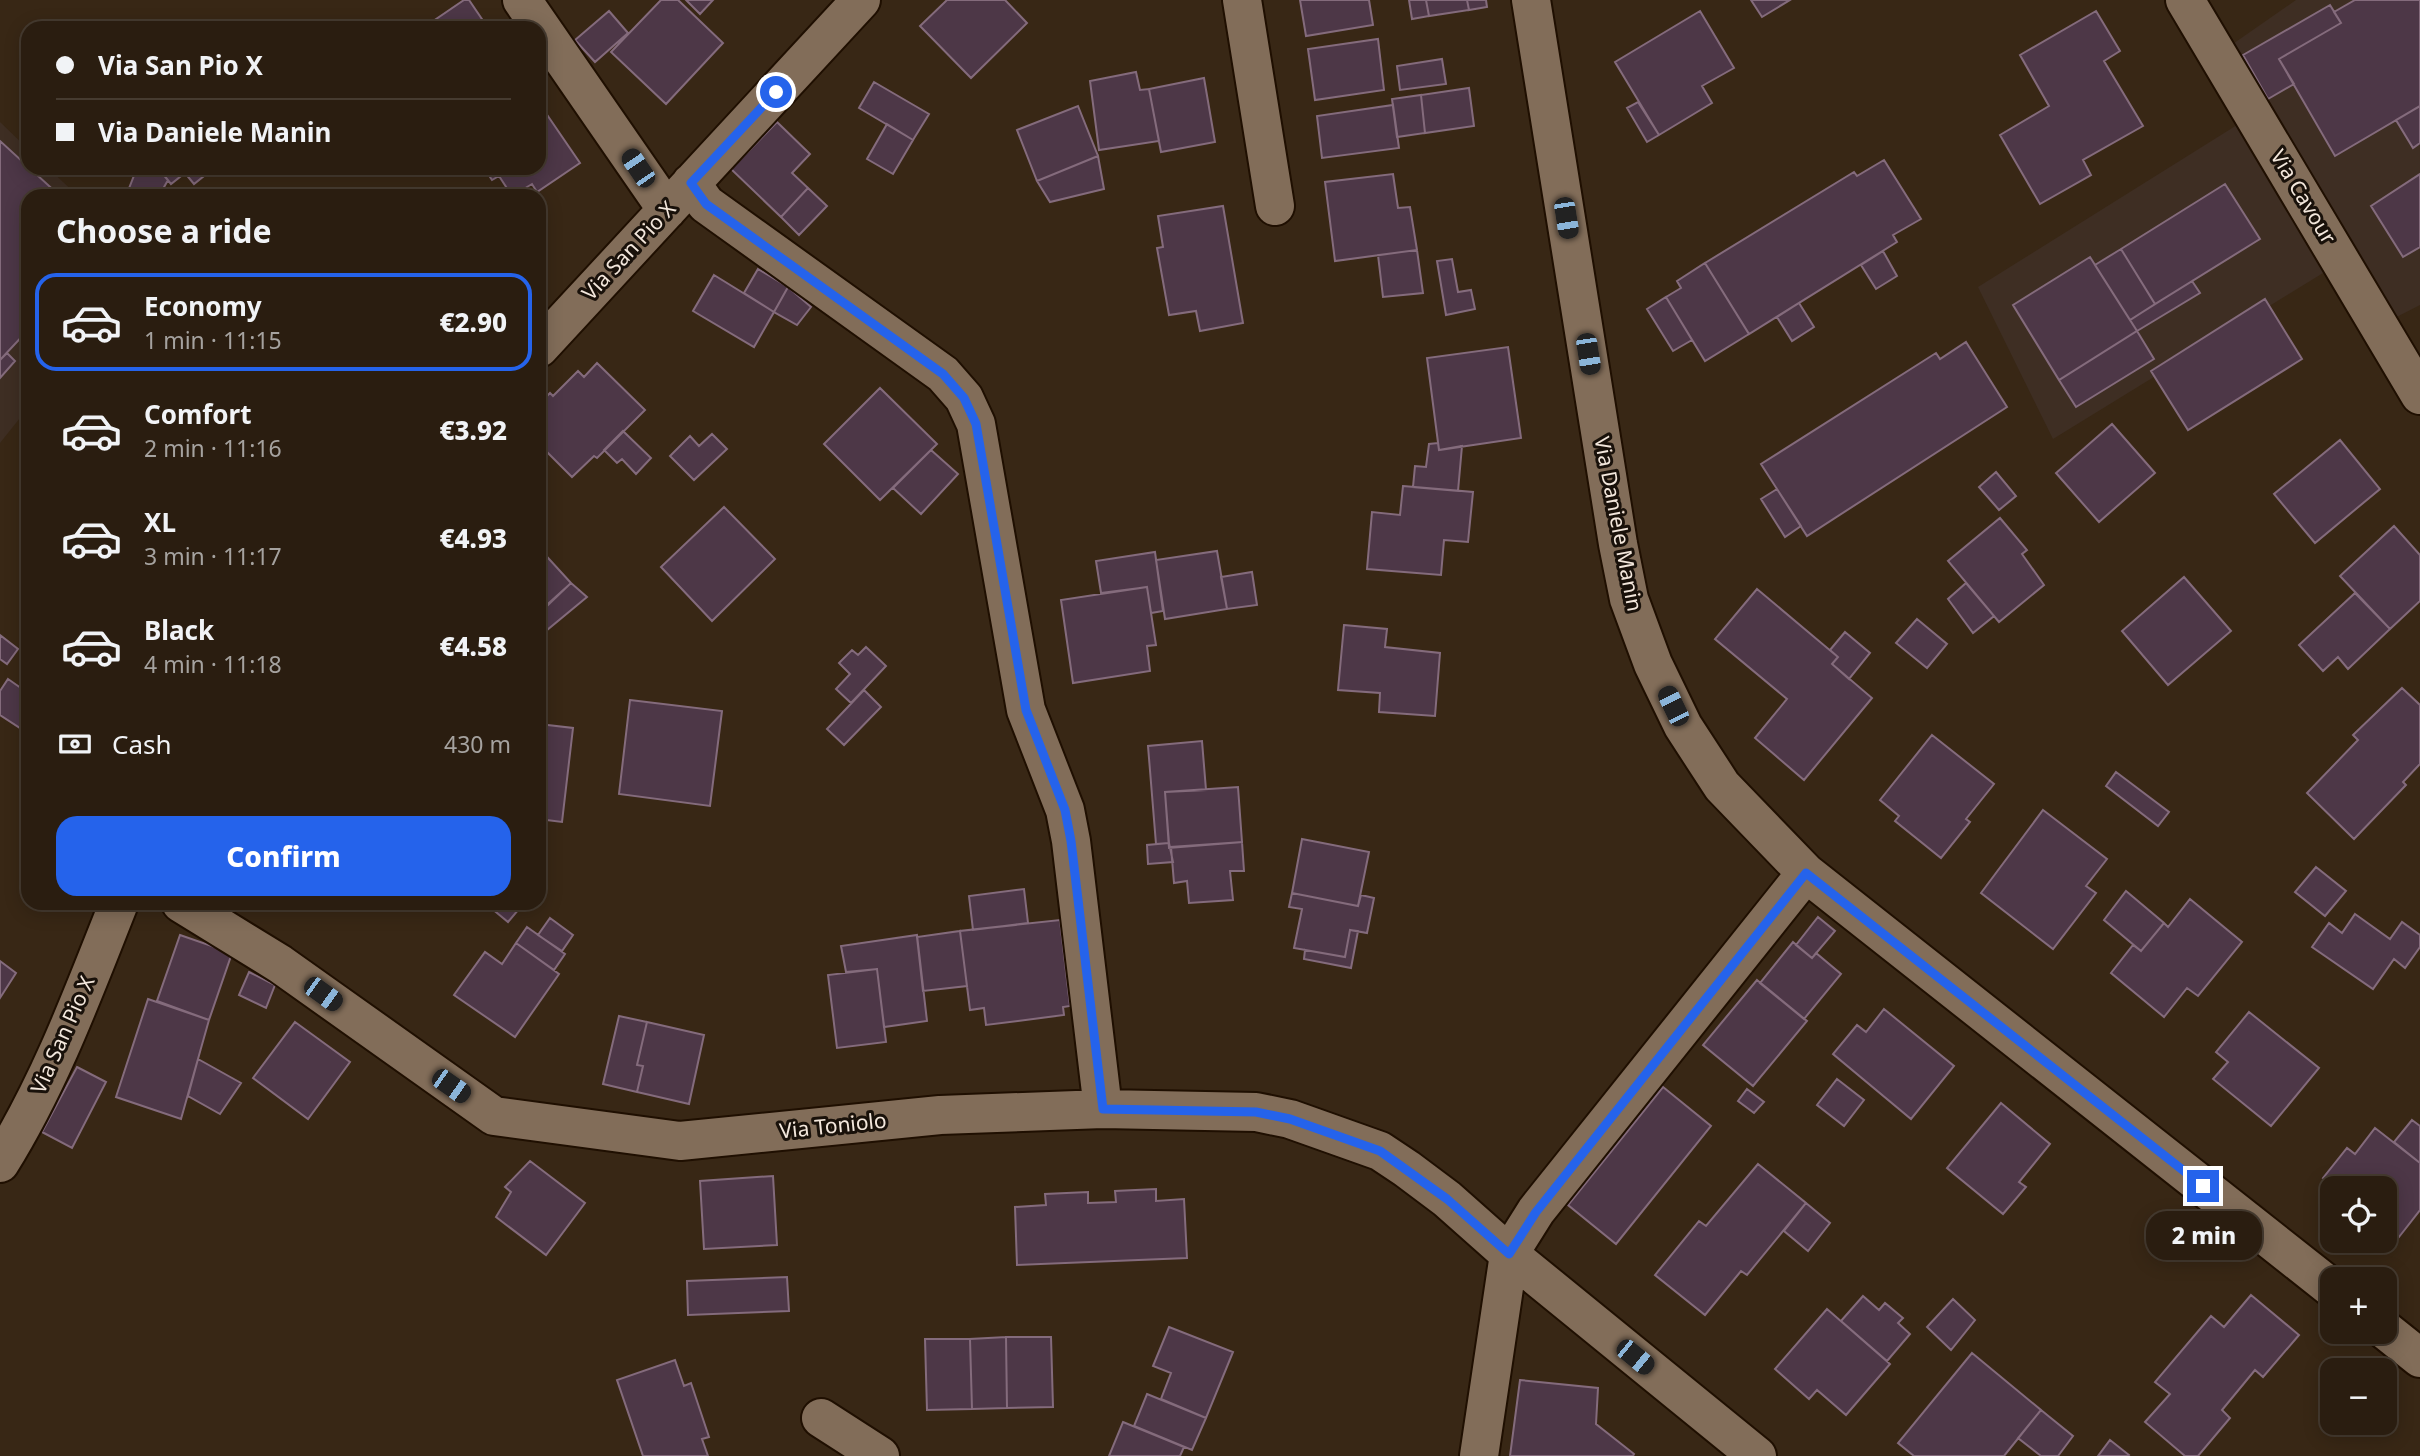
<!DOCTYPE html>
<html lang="en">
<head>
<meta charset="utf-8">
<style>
  :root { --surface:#2a1d10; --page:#322619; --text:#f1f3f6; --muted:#a5a29f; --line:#463b30; --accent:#2563eb }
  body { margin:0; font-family:"Noto Sans",sans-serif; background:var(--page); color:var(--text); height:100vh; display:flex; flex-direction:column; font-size:26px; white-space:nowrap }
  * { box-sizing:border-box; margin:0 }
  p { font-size:23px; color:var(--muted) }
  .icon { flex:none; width:38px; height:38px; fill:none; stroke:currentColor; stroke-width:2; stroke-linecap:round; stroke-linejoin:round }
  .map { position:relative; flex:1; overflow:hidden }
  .drawer { position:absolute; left:21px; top:189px; width:525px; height:721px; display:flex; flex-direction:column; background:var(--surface); border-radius:21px; box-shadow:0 4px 18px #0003,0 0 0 2px var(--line) }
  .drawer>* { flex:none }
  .banner { position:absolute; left:21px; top:21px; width:525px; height:154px; border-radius:21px; box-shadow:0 4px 18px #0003,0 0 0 2px var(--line); display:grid; align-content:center; height:154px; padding:0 35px; background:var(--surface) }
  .controls { position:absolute; left:2320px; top:1176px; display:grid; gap:14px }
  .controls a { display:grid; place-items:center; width:77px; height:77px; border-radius:14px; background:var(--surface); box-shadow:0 4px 18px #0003,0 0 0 2px var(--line); font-size:35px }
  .end { position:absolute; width:32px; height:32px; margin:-16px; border:9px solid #2563eb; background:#fff; box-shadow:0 0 0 4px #fff }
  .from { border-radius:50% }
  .bubble { position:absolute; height:49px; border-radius:21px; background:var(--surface); box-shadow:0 4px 18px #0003,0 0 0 2px var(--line); font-size:23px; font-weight:800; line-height:49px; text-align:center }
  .car { position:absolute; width:21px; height:42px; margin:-21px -10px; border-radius:9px; box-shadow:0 0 5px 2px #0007; background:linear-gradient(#222 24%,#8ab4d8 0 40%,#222 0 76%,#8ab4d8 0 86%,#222 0) }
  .banner b { display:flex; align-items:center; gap:24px; height:66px; font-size:26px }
  .banner b+b { border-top:2px solid var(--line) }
  .banner i { width:18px; height:18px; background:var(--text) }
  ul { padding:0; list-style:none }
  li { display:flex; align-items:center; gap:21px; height:98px; margin:0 14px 10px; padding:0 21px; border:4px solid transparent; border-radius:21px }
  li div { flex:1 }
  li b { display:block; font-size:26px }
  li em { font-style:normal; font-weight:800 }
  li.active { border-color:var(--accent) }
  li>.icon { width:63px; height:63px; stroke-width:1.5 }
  h2 { padding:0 35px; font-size:32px; line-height:84px }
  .pay { display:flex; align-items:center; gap:18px; height:77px; padding:0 35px; font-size:26px }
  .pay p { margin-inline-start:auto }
  .action { display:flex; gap:14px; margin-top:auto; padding:14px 35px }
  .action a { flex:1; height:80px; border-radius:21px; background:var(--accent); color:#fff; font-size:28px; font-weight:800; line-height:80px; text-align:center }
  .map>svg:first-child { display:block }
  .industrial { fill:#3e2e23 }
  .building { fill:#4d3747; stroke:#846b7c; stroke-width:2 }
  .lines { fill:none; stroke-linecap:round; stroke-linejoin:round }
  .minor-casing { stroke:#1f0f01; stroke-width:42 }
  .minor { stroke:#826d59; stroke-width:38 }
  .route { stroke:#2563eb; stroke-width:9 }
  .labels { text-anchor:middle; stroke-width:6; stroke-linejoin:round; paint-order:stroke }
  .street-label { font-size:21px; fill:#f3e7dc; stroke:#19110a }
</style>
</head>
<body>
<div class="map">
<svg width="2420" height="1456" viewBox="0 0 2420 1456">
  <rect width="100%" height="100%" fill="#382715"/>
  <path class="industrial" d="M2296 0H2420V305L2379 326 2341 262 2053 439 1978 287 2253 115 2217 55Z
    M0 122 28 149V168H48L78 196H28V408L0 443Z"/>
  <path class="building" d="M464 0H469L488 28H423Z
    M661 0H678L723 43 666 104 611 52Z
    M686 0H713L700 14Z
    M947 0H1005L1027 23 971 78 920 26Z
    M1300 0H1369L1373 25 1306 36Z
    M1409 0H1426L1429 16 1412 19Z
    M1426 0H1467L1469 10 1429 16Z
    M1467 0H1486L1487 7 1469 10Z
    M1751 0H1790L1762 17Z
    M2355 0H2420V106L2335 156 2279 59 2341 23 2334 12Z
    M2330 5 2341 23 2279 59 2294 84 2268 99 2243 55Z
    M609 11 628 33 595 62 575 40Z
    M1700 11 1734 68 1702 86 1712 103 1659 135 1615 62Z
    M2096 11 2120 51 2104 61 2143 126 2083 160 2091 175 2040 204 2000 135 2049 106 2020 55Z
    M1378 39 1384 90 1315 100 1308 49Z
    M1442 59 1446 84 1400 90 1397 66Z
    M1136 72 1140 90 1149 89 1159 141 1099 150 1090 81Z
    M1204 78 1215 142 1161 152 1149 89Z
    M874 82 929 114 913 140 859 108Z
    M1469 88 1474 126 1425 133 1421 95Z
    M1421 95 1425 133 1397 137 1392 99Z
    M1638 102 1659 135 1647 142 1627 108Z
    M539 103 580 163 537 192 532 184 512 196 499 176 492 180 484 168H539Z
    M1393 105 1399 148 1322 158 1317 116Z
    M1078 106 1098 156 1037 181 1017 130Z
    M2420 106V143L2413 148 2396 120Z
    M777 122 810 154 792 173 808 188 781 217 731 169Z
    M887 124 913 140 893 174 867 159Z
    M0 141 60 196H28V330L0 360Z
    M1098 156 1104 189 1050 202 1037 181Z
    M1884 160 1921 219 1893 235 1897 242 1749 334 1705 263 1854 172 1857 176Z
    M137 168H158L168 180 159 196H126Z
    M158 168H214L194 184 185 173 171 184Z
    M1393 174 1398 208 1410 207 1417 250 1335 261 1325 182Z
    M2420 174V247L2403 257 2371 206Z
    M2225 184 2260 239 2155 304 2121 249Z
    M808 188 827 206 799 235 781 217Z
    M1223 206 1243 323 1200 331 1196 311 1169 315 1157 248 1163 247 1158 216Z
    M2121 249 2155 304 2130 320 2095 265Z
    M1417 250 1423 293 1383 297 1378 255Z
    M1883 251 1897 276 1876 289 1861 265Z
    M2090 257 2137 331 2059 380 2013 305Z
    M1452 259 1458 292 1471 290 1475 309 1446 315 1437 261Z
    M1705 263 1749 334 1705 361 1666 297 1681 288 1677 281Z
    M758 269 788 287 774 312 744 293Z
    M714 275 774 312 754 347 693 311Z
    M2192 281 2200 293 2137 331 2130 320Z
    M788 287 811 307 797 325 774 312Z
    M1666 297 1692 340 1673 351 1647 309Z
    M2265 299 2302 359 2188 430 2151 371Z
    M1799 303 1814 327 1792 341 1777 317Z
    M2137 331 2154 359 2076 407 2059 380Z
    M1966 342 2007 407 1807 536 1761 464 1936 353 1940 359Z
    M1508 347 1521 438 1439 450 1427 358Z
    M7 353 15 361 0 378V360Z
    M597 363 645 410 597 458 594 456 572 477 539 444V404L550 393 553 396 578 371 584 377Z
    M880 388 937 444 880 500 824 444Z
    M2112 424 2155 473 2099 522 2056 473Z
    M623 431 651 458 636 474 622 459 617 463 604 450Z
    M712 434 727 449 694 480 670 456 690 436 699 446Z
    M2340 440 2380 489 2315 543 2274 494Z
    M1438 443 1439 450 1462 446 1458 491 1413 487 1415 466 1426 467 1429 444Z
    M931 450 958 474 921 514 893 488Z
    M1996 472 2016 496 1999 510 1979 487Z
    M1403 486 1473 492 1468 542 1444 540 1441 575 1367 569 1372 512 1400 515Z
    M1777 489 1801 526 1785 537 1761 499Z
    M724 507 775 559 712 621 661 567Z
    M2000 518 2027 550 2022 554 2044 585 1999 622 1948 561Z
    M2394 526 2420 555V601L2390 629 2340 576Z
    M539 548 571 583 548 605 539 595Z
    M1217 551 1227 609 1165 619 1156 560Z
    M1155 552 1163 611 1151 613 1147 587 1101 593 1096 561Z
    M1252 572 1257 605 1227 609 1221 577Z
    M2184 577 2231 631 2168 685 2122 631Z
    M571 583 587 597 547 630 539 621V612Z
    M1966 583 1994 616 1973 633 1948 599Z
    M1147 587 1156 645 1147 646 1150 671 1073 683 1061 600Z
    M1757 589 1838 657 1832 664 1872 698 1804 780 1755 738 1787 699 1715 639Z
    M2355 593 2390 629 2348 669 2338 657 2323 671 2299 645Z
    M1917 619 1947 644 1927 668 1896 643Z
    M1344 625 1387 629 1385 647 1440 653 1435 716 1379 712 1380 693 1338 690Z
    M1845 632 1870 653 1849 679 1832 664 1838 657 1830 650Z
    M0 635 18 649 7 664 0 659Z
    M866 647 886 666 851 703 836 689 850 674 839 663 852 650 858 655Z
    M8 679 28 693V716L20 728 0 715V691Z
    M2402 688 2420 705V764L2403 782 2406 785 2354 839 2307 793 2358 740 2353 735Z
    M864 690 881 707 844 745 827 729Z
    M630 700 722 711 710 806 619 794Z
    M539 724 573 728 562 822 539 819Z
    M1932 735 1994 784 1966 819 1970 822 1941 858 1895 821 1899 816 1880 800Z
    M1202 741 1206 790 1165 792 1169 843 1156 844 1148 746Z
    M2116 772 2169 812 2158 826 2106 786Z
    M1238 787 1242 842 1169 848 1165 792Z
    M2043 810 2107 859 2086 886 2096 893 2053 949 1981 893Z
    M1302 839 1369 852 1358 906 1292 893Z
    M1242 842 1244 871H1230L1233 900 1189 903 1187 881 1174 883 1171 847Z
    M1169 843 1173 862 1148 864 1147 845Z
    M2316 867 2346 891 2325 916 2295 892Z
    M1024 889 1028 923 973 930 969 896Z
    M2126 891 2164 923 2141 951 2104 920Z
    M1292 893 1358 906 1361 895 1374 898 1367 933 1350 930 1345 957 1294 948 1302 909 1289 907Z
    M2190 899 2242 942 2198 996 2187 988 2164 1017 2111 973 2133 945 2141 951 2164 923 2168 927Z
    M485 903H524L508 922Z
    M2355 914 2390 939 2402 922 2420 935V947L2405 968 2394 959 2373 989 2312 947 2329 923 2342 933Z
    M1818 917 1835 931 1812 958 1796 945Z
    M550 918 573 935 562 951 538 935Z
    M1060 920 1070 1006 1063 1007 1064 1015 986 1025 984 1008 970 1010 960 931Z
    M527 927 565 954 554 970 516 943Z
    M1350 930 1358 931 1351 968 1304 959 1305 950 1345 957Z
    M960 931 967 986 923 991 917 937Z
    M180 935 232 953 209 1020 157 1001Z
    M917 935 927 1021 884 1027 877 969 846 972 841 946Z
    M1793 942 1812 958 1816 953 1841 974 1804 1019 1760 983Z
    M516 943 559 974 515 1037 454 995 485 952 502 964Z
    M0 961 16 973 0 998Z
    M877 969 886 1042 837 1048 828 975Z
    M249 972 275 985 266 1008 239 995Z
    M1757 980 1807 1021 1753 1086 1703 1045Z
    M148 999 209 1020 181 1119 116 1097Z
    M1884 1009 1954 1066 1911 1119 1833 1054 1857 1025 1866 1032Z
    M2249 1012 2319 1068 2271 1126 2213 1079 2228 1062 2216 1052Z
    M619 1016 647 1022 637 1065 643 1066 637 1092 603 1084Z
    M295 1022 350 1062 308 1119 253 1078Z
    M647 1022 704 1035 689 1104 637 1092 643 1066 637 1065Z
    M198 1059 241 1083 220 1114 188 1096Z
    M77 1067 106 1082 72 1148 42 1132Z
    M1837 1079 1864 1100 1844 1126 1817 1105Z
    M1663 1087 1711 1126 1616 1244 1568 1205Z
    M1747 1089 1764 1102 1754 1113 1738 1101Z
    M2001 1103 2050 1144 2019 1182 2026 1187 2003 1214 1947 1168Z
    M2412 1120 2420 1126V1163L2394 1142Z
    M2375 1128 2420 1163V1210L2399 1237 2385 1227V1188H2336L2323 1178 2347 1148 2355 1154Z
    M530 1161 585 1203 546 1255 496 1217 511 1192 505 1187Z
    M1758 1164 1806 1203 1747 1275 1741 1271 1705 1315 1655 1275 1699 1221 1706 1226Z
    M773 1176 777 1245 704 1249 700 1181Z
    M1156 1189V1201L1184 1199 1187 1258 1017 1265 1015 1207 1046 1205 1045 1194 1088 1192V1203L1116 1202 1115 1191Z
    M1806 1203 1830 1223 1808 1251 1784 1231Z
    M787 1277 789 1311 688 1315 687 1281Z
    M2251 1295 2299 1335 2263 1377 2255 1370 2222 1410 2230 1418 2198 1456H2185L2145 1422 2170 1394 2155 1382 2211 1316 2224 1327Z
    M1863 1296 1879 1310 1885 1303 1903 1318 1898 1323 1910 1334 1887 1361 1841 1321Z
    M1953 1299 1975 1320 1951 1350 1927 1327Z
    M1827 1309 1890 1364 1846 1415 1817 1390 1809 1399 1775 1369Z
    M1169 1327 1233 1352 1206 1418 1161 1399 1171 1373 1153 1366Z
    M1006 1337 1007 1408 972 1409 970 1339Z
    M1006 1337H1051L1053 1407 1007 1408Z
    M925 1339H970L972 1409 927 1410Z
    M1972 1353 2041 1410 2004 1456H1914L1898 1443Z
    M675 1360 684 1386 691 1383 709 1437 702 1439 708 1456H643L617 1380Z
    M1520 1380 1598 1388 1596 1424 1634 1454 1633 1456H1510Z
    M1147 1394 1206 1418 1192 1450 1134 1426Z
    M2041 1410 2073 1436 2058 1456H2041L2018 1438Z
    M1123 1422 1184 1447 1180 1456H1109Z
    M2110 1440 2129 1455 2128 1456H2098Z"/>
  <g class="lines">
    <g class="minor-casing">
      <path id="minor" d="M522 0 667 210
        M1242 0 1275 206
        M1531 0 1618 544 1629 599 1653 664 1683 726 1722 786 1806 873 2333 1289
        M2185 0 2420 395
        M691 183 706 204 943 374 964 398 976 424 1026 710 1065 810 1071 841 1103 1109
        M539 348 861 0
        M181 903 280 964 494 1116 680 1141 940 1115 1103 1109 1256 1112 1290 1119 1380 1151 1407 1169 1447 1199 1509 1254 1757 1456
        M0 1163C50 1083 84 991 119 903
        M2385 1330 2420 1358
        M821 1418 880 1456
        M1479 1456 1509 1254 1536 1211 1806 873"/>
    </g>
    <use href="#minor" class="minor"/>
  </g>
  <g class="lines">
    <path class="route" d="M776 92 691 183 706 204 943 374 964 398 976 424 1026 710 1065 810 1071 841 1103 1109 1256 1112 1290 1119 1380 1151 1447 1199 1509 1254 1536 1212 1806 873 2203 1186"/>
  </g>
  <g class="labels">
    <g class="street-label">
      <text transform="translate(2303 197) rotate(59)" y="7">Via Cavour</text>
      <text transform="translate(629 251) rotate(-47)" y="7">Via San Pio X</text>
      <text transform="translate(1618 524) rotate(79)" y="7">Via Daniele Manin</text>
      <text transform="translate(63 1035) rotate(-66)" y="7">Via San Pio X</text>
      <text transform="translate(833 1126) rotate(-6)" y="7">Via Toniolo</text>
    </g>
  </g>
</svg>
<div class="controls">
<a><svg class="icon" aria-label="locate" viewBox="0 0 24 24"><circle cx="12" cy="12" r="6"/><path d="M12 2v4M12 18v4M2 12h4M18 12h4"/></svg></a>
<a>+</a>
<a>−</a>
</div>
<i class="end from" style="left:776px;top:92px"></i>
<i class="end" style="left:2203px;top:1186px"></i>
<div class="bubble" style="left:2146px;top:1211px;width:116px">2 min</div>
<i class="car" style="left:638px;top:168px;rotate:326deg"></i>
<i class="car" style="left:1566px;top:218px;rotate:171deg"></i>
<i class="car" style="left:1588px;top:354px;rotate:171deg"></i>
<i class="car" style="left:1673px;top:706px;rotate:334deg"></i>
<i class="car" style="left:323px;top:994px;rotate:126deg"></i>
<i class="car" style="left:451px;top:1086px;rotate:125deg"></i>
<i class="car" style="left:1635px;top:1357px;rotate:129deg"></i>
<div class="banner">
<b><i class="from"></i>Via San Pio X</b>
<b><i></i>Via Daniele Manin</b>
</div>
<section class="drawer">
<h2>Choose a ride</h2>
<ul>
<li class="active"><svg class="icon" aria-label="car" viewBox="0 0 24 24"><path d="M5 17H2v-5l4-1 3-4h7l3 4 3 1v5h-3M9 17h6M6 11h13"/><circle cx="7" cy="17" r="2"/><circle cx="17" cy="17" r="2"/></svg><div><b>Economy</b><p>1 min · 11:15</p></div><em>€2.90</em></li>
<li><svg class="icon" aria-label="car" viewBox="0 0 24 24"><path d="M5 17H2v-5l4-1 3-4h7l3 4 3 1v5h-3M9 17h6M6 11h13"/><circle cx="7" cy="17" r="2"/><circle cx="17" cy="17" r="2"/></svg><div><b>Comfort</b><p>2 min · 11:16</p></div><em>€3.92</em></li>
<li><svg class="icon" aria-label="car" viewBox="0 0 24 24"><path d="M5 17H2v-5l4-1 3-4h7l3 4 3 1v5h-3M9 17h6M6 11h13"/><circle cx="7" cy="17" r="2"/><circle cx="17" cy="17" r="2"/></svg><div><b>XL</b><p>3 min · 11:17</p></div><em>€4.93</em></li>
<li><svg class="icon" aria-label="car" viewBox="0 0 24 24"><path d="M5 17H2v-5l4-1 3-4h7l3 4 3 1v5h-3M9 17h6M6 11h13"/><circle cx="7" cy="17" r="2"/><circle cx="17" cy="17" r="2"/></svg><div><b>Black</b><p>4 min · 11:18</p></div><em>€4.58</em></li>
</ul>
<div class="pay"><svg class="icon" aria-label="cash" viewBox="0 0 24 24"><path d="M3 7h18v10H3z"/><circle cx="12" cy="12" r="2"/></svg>Cash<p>430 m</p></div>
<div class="action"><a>Confirm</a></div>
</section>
</div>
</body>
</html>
